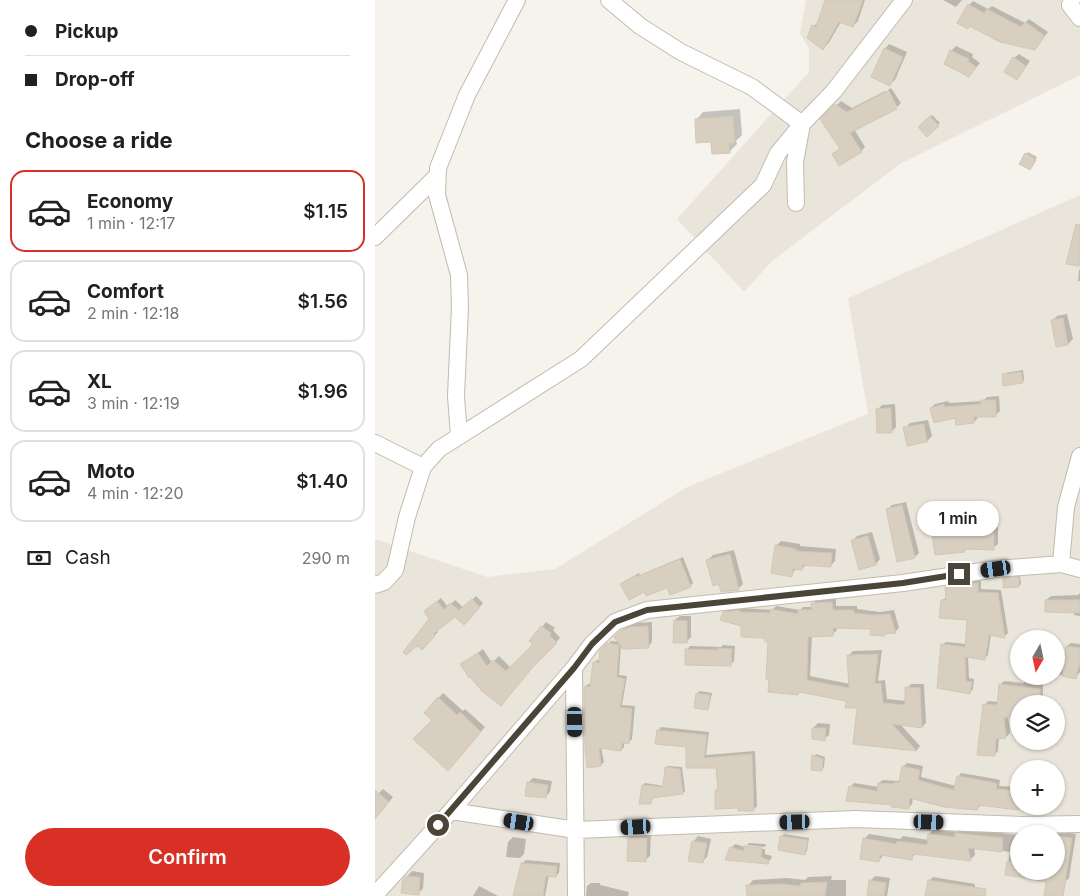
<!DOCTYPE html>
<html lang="en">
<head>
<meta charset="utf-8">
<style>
  :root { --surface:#fff; --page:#f2f2f2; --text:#202124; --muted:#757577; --line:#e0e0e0; --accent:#d93025 }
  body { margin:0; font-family:Inter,sans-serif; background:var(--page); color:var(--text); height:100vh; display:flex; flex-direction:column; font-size:19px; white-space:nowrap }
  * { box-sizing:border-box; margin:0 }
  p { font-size:16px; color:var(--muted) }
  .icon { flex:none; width:28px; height:28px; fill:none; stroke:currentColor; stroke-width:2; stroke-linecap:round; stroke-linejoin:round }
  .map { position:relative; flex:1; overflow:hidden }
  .sheet { display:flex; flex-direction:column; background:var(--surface); width:375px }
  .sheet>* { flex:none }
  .guide { display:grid; align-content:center; height:110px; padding:0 25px; background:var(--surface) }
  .needle { width:32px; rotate:189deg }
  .buttons { position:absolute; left:635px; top:630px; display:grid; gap:10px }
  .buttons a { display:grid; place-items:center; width:55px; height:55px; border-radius:50%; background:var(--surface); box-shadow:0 1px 4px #0004; font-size:25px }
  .end { position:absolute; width:22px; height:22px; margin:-11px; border:6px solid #4b4439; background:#fff; box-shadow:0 0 0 2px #fff }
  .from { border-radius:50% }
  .bubble { position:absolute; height:35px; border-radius:18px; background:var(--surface); box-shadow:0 1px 4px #0004; font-size:16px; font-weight:600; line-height:35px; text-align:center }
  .car { position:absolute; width:15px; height:30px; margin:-15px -8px; border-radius:6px; box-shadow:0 0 4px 1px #0007; background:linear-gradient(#222 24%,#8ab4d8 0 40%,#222 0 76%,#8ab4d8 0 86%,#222 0) }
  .guide b { display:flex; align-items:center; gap:18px; height:48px; font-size:19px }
  .guide b+b { border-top:1px solid var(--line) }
  .guide i { width:12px; height:12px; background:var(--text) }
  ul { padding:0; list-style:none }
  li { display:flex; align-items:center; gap:15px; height:82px; margin:0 10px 8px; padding:0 15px; border:2px solid var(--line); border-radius:15px }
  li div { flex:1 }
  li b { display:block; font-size:19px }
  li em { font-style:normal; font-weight:600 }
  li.current { border-color:var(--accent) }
  li>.icon { width:45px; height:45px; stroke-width:1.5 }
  h2 { padding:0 25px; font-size:22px; line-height:60px }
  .pay { display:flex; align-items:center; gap:12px; height:55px; padding:0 25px; font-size:19px }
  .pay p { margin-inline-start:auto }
  .primary-button { display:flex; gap:10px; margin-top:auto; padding:10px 25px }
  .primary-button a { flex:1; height:58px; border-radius:30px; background:var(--accent); color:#fff; font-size:20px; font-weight:600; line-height:58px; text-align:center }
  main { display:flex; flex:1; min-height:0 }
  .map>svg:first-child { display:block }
  .residential { fill:#eae5da; fill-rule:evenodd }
  .shadow { fill:#0003 }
  .building { fill:#d8cfc1; stroke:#d3c7b4 }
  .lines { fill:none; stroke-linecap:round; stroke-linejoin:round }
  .street-casing { stroke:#c2bbae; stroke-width:18 }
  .street { stroke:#fff; stroke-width:16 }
  .route { stroke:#4b4439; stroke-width:6 }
</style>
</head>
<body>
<main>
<section class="sheet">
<div class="guide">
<b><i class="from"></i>Pickup</b>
<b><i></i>Drop-off</b>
</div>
<h2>Choose a ride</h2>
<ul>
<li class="current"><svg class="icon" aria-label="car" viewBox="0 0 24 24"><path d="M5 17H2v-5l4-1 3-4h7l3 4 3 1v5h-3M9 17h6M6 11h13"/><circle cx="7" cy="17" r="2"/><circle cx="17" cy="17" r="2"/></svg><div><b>Economy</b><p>1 min · 12:17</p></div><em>$1.15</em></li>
<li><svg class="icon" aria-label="car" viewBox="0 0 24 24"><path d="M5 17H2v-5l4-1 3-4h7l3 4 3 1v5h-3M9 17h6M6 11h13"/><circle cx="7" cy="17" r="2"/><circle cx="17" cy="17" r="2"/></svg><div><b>Comfort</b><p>2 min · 12:18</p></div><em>$1.56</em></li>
<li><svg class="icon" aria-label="car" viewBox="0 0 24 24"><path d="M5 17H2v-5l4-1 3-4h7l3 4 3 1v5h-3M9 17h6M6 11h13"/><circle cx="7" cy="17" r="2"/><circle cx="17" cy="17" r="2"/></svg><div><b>XL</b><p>3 min · 12:19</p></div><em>$1.96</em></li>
<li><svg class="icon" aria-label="car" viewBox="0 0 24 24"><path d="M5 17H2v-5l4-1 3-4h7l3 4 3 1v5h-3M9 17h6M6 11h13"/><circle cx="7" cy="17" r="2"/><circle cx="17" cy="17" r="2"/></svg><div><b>Moto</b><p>4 min · 12:20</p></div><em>$1.40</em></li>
</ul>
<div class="pay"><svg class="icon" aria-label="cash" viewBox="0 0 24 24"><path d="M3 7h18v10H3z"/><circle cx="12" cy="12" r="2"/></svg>Cash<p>290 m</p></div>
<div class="primary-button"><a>Confirm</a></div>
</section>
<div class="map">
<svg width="705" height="896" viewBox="0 0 705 896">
  <rect width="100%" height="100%" fill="#f6f3ec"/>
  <path class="residential" d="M431 0H705V75L525 164 397 261 369 292 302 219 434 72V49L425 33Z
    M705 195V896H0V539L112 577 180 569 312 487 493 414 473 298ZM644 639H681V676H644ZM644 704H681V741H644ZM644 769H681V806H644ZM644 834H681V871H644Z"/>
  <path class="shadow" d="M451 0H492H490L483 21 478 26 466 22 453 44 448 48 439 26 443 22Z
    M568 0H587L581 7Z
    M598 1 613 9 617 6 650 23 654 19 673 32 664 44 595 25 594 5Z
    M514 44 532 52 520 80 515 84 510 49Z
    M581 46 598 54 597 57 605 63 594 76 576 51Z
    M644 54 655 61 642 79 639 58Z
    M516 88 526 103 522 107 513 90Z
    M510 91 520 108 479 129 490 147 486 151 458 155 465 148 447 120 466 101 477 108Z
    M365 109 367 135 361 141 362 144 354 152 337 141 321 120 328 112Z
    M557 115 565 123 552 135 544 127Z
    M653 152 662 157 657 167 651 154Z
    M704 270H705V281H703Z
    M692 314 698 339 693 344 682 346 677 321 682 316Z
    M648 370 649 380 647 382 628 375 630 373Z
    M624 396 625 411 621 415 602 416 603 418 599 422 556 408 560 404 573 401 574 403 608 401 612 397Z
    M520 404 521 427 516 432 503 409 507 405Z
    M553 420 557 436 552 441 533 444 530 428 535 423Z
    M531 502 544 553 540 557 523 560 513 509 517 505Z
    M600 525V527H623V544L618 548H592L589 551 558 534 563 529Z
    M497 532 505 559 501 564 477 541 482 536Z
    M406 541 425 544V546L461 549 460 561 455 566 432 564 427 569 422 568 416 575 401 546Z
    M359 550 368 584 363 589 333 560 338 555Z
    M308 557 318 583 315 586H293L270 590 246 584 264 573 265 575Z
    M645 576 646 584 644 586 629 579 631 577Z
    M606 580V589L626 590 633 633 630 636 616 634 613 655 610 658 593 656 594 678 599 679 598 689 595 692 567 645 571 642 591 644 593 619 567 600 572 597 571 587 575 584Z
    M705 593V616L699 615 700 611 671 600 676 596 703 595Z
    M101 596 108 603 93 620 80 615 61 630 63 632 47 648 56 619 54 608 66 598 73 607 80 600 89 608Z
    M461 598V606H482V609L505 612 519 610 524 628 520 632 498 628 461 627 462 630 458 634 437 635 435 676 475 684 474 655 478 651 507 650 503 681 510 680 512 699 531 701 532 688 536 684H549L551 723 547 727 524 723 545 746 542 750 479 743 483 707 472 700 426 691 423 694 395 640 349 613 353 609 369 607 368 608 397 610 401 606 425 610 428 607H438V603L442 599Z
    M305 616H316V637L311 642 300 620Z
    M171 622 180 628 178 630 185 638 162 661 130 700 86 665 108 649 117 663 124 656 136 668 160 644 156 641Z
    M277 622V642L273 647 246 645 244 675 252 676 247 705 260 706 257 739 254 742H249V747L246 750 226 747 229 762 226 765 210 687 213 684H217L219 663 222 660H226L227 650 236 641 245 642 241 637 251 627 261 623Z
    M696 643 705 644V672L701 677 681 674V654L691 655 692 646Z
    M348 645 360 646 359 661 355 665 312 650 315 646 346 647Z
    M650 676H668V702L666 704H644L633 716 635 733 631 737 624 738 623 751 619 755 610 705 613 701 624 702 625 685 629 681 649 683Z
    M325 691 337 693 334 707 332 709 320 707 323 693Z
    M68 693 88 711 90 709 110 727 77 765 58 720 50 713Z
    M443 723 455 724 454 735 449 739 438 728Z
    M286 727 334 732 331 755 380 751 382 806 378 810 364 807 341 790 344 787 343 767H312V746L283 731Z
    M441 754 450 757 449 767 447 769 439 756Z
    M532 763 548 766 546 777 581 786 583 777 586 773 621 779 625 780 624 786 644 787V806H669L666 809 644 807 642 809 606 805 602 809 538 798 537 804 533 808 518 804 475 787 479 783 504 787V783L508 780 523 781 526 779 528 767Z
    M293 766 307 767 310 791 308 793 279 796 276 803 268 785 270 783 289 786 291 768Z
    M158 778 177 781 175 792 170 797 153 783Z
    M8 789 18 797 6 812 0 816V797Z
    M586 828 644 835V871H681V834H677L680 830 701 834 694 878 689 883 686 896H671L673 881 631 874 635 852 599 847 600 855 595 860 541 853 536 859 509 854 504 861 489 839 494 834 525 839 528 836 554 840V834L559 829 583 832Z
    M259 834H276L275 856 270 860 254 838Z
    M409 834 434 838 432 851 430 853 404 849 407 836Z
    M323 836 336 839 332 857 327 862 315 860 319 841Z
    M138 837 151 839 149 854 145 858 131 857 133 842Z
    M374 843 391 844 390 847 372 845V848L390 849V854L397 856 396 859 392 863 356 848 360 844 370 847Z
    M151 860 185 863 184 873 181 876 174 875 170 896H138L147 864Z
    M37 871 49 873 48 889 43 893 29 880Z
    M457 876 456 880H471V896H373V886L378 880 412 878 430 880 433 877Z
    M500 876 515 878 512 896H493L495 881Z
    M558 877 600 884 599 896 554 881Z
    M216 883H225V885L254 892 253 896H211L212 886Z
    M104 886 123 896H98Z"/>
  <path class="building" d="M450 0H488L478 27 464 22 448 50 432 38 437 25 441 27Z
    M593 4 609 13 612 9 646 27 650 22 670 36 660 50 625 42 594 26 593 29 582 23Z
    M509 48 528 57 515 86 496 77Z
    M575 50 594 59 593 61 601 67 594 77 569 64Z
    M638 57 651 66 642 80 629 72Z
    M512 91 522 109 475 133 487 152 464 166 457 154 465 149 445 119 460 104 472 112Z
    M358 116 360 143 354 144 355 153 337 154 336 142 321 143 320 119Z
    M555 116 564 126 552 137 543 127Z
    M650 153 661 160 655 170 644 164Z
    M701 224 705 225V266L691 264Z
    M688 318 693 345 681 347 676 320Z
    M646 372 648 383 628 386 627 374Z
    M606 400H621V417H599V423L581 425 580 418 559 423 555 408 569 404 570 407 606 404Z
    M516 408 517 433H502L501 409Z
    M549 424 552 442 532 446 528 427Z
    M527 505 540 558 522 562 511 509Z
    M595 529V531L619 532V550L589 549 590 552 560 555 557 534Z
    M493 536 501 565 484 570 476 540Z
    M400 545 421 549V551L457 553 456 567 428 565 427 570 418 569 417 577 396 573Z
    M355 554 364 590 346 592 344 584 338 586 331 560Z
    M305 559 316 587 295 595 292 588 271 596 269 592 254 600 245 584 261 575V577Z
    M644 577V587L628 588V578Z
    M603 583V592L623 593 630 638 614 635 610 660 590 657 591 681 597 682 595 694 562 688 566 644 590 647V648L592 620 564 618 566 600H571L570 587Z
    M97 599 105 607 89 625 80 617 58 634 60 636 47 650 42 646 31 655 28 652 54 619 49 611 62 601 69 610 75 603 84 610Z
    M670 600H705V613L670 612Z
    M457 602 458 610H479V613L500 615 515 614 521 633 510 634V636L495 635 496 629 458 628V636L433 637 432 680 474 688 472 655 503 654 500 684 506 683 508 703 530 705V687L545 688 547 728 517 724 542 751 478 744 482 708H470L471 701 424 692 423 695 393 692 394 679H391L393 642H390L389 638 366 637V626L345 620 348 612 365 610V612L395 613V609L423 614V610H437L436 603Z
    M299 620 312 621V643H298Z
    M166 626 176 633 175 636 182 643 158 667 126 706 107 691 95 677 94 678 85 664 103 653 112 666 118 660 131 671 158 644 154 641Z
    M273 626 274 648 248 649 239 637 245 631 256 627Z
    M232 643 244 645 242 677 250 679 245 707 257 709 254 744 247 743 246 751 224 748 226 766 212 768 210 749 209 686 215 687 218 662 224 663 225 650Z
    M691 646 705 648V665H704L701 679 687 676Z
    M343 648 357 649 356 666 310 665V649L343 650Z
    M624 684 665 689V704H644V719L629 717 631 738 621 739 620 756 602 755 608 704 622 705Z
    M321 693 335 695 333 710 319 708Z
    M63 697 82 715 85 712 106 732 73 771 38 739 57 720 49 713Z
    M437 728H451L450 741 437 739Z
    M282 730 332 735 329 758 377 754 379 811H363V808L340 809V790H343L341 768H311V747L280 744Z
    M437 755 448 759 447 771 436 770Z
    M527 766 545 770 543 780 579 790 582 776 617 782 622 784 621 789 644 791V808L643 810 604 805 602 810 569 807 535 798 534 809 516 807 517 805 471 801 474 786 502 791 503 783 519 784 520 782 524 783Z
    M290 767 305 769 308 794 277 798 276 804H264L267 785 288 787Z
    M152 782 173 785 171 798 150 796Z
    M0 790 14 802 0 819Z
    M580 833 628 838 627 852 593 848 596 861 538 854 537 860 505 855 504 862 485 859 488 838 521 844 522 841 552 845 553 834 580 837Z
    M405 836 433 840 430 855 403 850Z
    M681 836 697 838 688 896H669L671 882 644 877V871H681Z
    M253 838H272L271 862 252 861Z
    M317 841 332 843 328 863 313 861Z
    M369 846 387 848 386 857 394 860 393 864 350 860 355 847 369 851Z
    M632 861 644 863V877L630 875Z
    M146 863 182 866 181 877 171 876 168 896H138Z
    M31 876 45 877 44 895 26 893 28 879Z
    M494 880 511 883 509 896H492Z
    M553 880 611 889 610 896H550Z
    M452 882 450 896H372L371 885 406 884 425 886 426 883Z"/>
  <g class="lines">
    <g class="street-casing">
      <path id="street" d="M697 0 695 5 705 18
        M421 203 420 162 427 124 459 91 529 0
        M0 237 62 176
        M84 436 81 396 85 307 84 275 62 195 63 168 92 95 142 0
        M0 443 48 467
        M686 564 691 507 705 456
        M0 585 9 582 20 570 32 517 48 467 64 449 206 359 388 185 403 153 427 124 377 87 306 52 265 26 234 0
        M199 668 201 896
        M76 811 201 830 480 819 647 825 705 824
        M0 895 76 811 199 668 217 644 240 622 272 610 528 583 621 569 686 564 705 569"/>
    </g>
    <use href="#street" class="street"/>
  </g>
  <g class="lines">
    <path class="route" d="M63 825 199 668 217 644 240 622 272 610 528 583 584 574"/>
  </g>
</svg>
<div class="buttons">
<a><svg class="needle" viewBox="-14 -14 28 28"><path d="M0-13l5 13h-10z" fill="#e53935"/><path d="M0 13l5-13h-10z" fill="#757577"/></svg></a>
<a><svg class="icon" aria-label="layers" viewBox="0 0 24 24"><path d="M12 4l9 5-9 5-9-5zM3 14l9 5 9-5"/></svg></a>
<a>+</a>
<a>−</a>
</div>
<i class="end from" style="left:63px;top:825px"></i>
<i class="end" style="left:584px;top:574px"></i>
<div class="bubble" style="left:542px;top:501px;width:82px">1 min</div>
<i class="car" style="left:621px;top:569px;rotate:262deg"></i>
<i class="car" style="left:200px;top:722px;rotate:179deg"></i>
<i class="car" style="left:144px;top:822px;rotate:279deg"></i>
<i class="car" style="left:420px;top:822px;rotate:268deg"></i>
<i class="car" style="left:554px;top:822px;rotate:92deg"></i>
<i class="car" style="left:261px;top:827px;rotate:267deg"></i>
</div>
</main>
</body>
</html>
